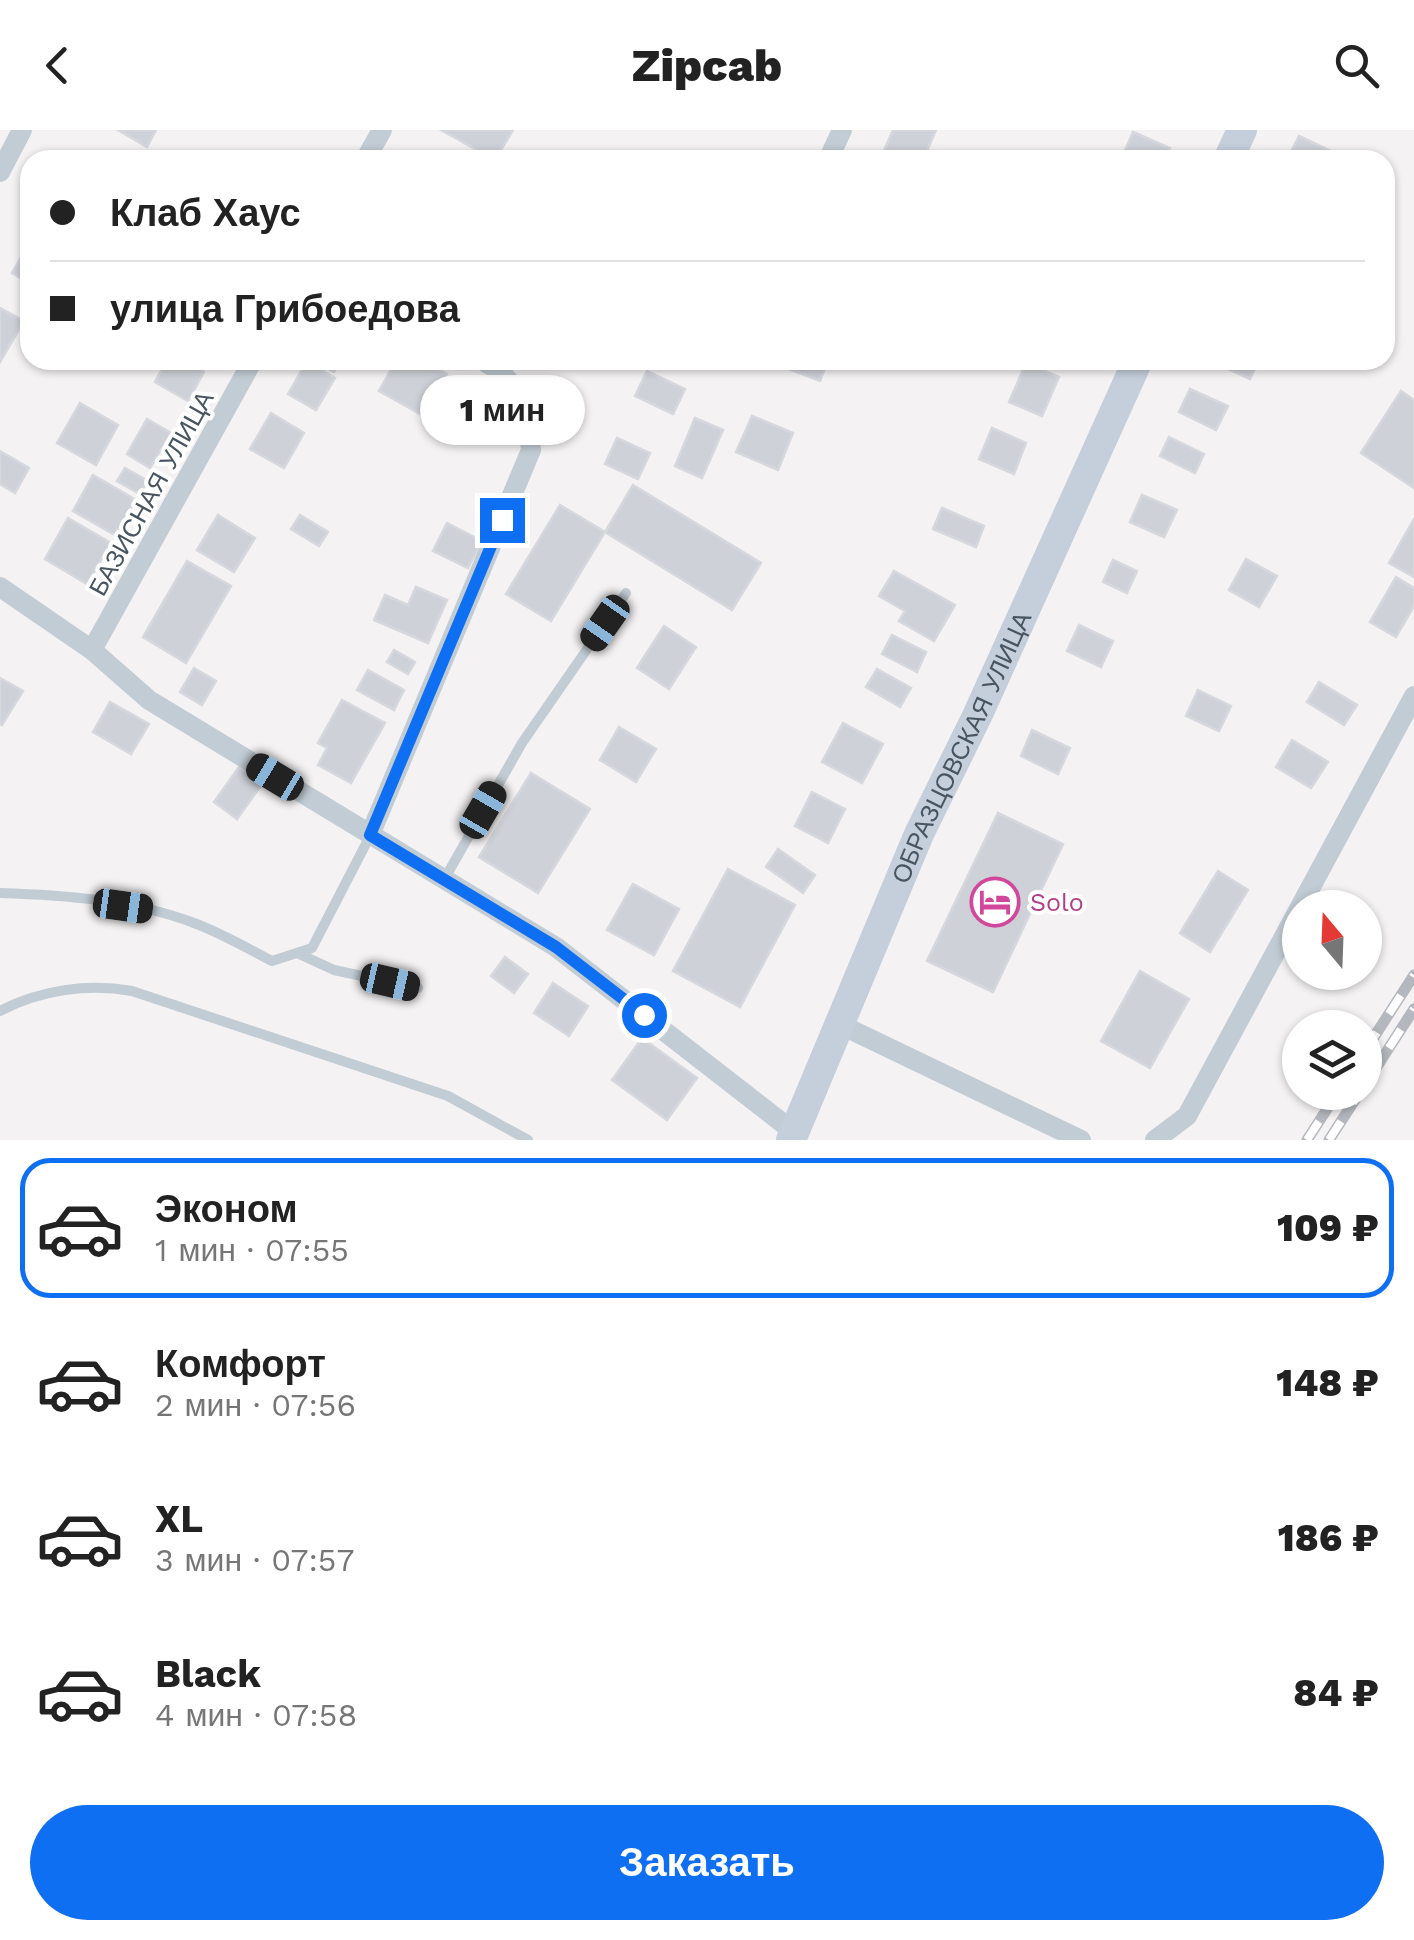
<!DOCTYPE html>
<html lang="ru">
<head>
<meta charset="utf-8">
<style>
  :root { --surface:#fff; --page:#f6f6f6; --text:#222; --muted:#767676; --line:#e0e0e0; --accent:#0f6ff2 }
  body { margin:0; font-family:"Work Sans",sans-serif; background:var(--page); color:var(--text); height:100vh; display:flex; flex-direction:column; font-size:38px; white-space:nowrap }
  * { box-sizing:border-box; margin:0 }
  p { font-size:32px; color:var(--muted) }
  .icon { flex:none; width:55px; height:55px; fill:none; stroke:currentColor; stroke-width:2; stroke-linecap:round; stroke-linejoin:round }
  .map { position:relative; height:1010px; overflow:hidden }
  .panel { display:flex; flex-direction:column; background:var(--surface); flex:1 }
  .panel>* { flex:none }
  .guide { position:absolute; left:20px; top:20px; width:1375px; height:220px; border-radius:30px; box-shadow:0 2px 8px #0004; display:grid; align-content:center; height:220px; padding:0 30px; background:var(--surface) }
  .needle { width:65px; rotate:341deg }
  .controls { position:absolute; left:1282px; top:760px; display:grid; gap:20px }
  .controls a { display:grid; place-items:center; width:100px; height:100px; border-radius:50%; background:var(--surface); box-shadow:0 2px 8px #0004; font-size:50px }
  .end { position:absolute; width:45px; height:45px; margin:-22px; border:12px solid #0f6ff2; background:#fff; box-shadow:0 0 0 5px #fff }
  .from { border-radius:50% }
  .bubble { position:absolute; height:70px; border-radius:35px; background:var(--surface); box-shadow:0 2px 8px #0004; font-size:32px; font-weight:800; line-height:70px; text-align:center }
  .car { position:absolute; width:30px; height:60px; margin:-30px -15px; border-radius:12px; box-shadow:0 0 8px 2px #0007; background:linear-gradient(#222 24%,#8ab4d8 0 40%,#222 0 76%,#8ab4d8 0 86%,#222 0) }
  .guide b { display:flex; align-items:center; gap:35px; height:95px; font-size:38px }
  .guide b+b { border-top:2px solid var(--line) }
  .guide i { width:25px; height:25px; background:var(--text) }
  ul { padding:18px 0 0; list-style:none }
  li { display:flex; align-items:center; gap:30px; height:140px; margin:0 20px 15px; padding:0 10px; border:5px solid transparent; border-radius:30px }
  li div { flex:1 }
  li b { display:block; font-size:38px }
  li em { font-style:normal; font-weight:800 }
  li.current { border-color:var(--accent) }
  li>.icon { width:90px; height:90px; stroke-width:1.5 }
  .action { display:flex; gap:20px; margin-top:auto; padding:20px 30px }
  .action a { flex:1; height:115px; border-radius:60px; background:var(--accent); color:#fff; font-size:40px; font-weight:800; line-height:115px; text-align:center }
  header { display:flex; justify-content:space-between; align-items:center; height:130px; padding:0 30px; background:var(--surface); font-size:45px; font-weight:800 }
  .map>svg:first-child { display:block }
  .building { fill:#ced1d7; stroke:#d6d8de; stroke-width:2.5 }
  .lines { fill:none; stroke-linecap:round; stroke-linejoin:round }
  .lane { stroke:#c2ccd4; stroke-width:10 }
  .street { stroke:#c2ccd4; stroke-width:20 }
  .secondary { stroke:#c4cfdb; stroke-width:30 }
  .rail-casing { stroke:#b4b7bd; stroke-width:11 }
  .rail { stroke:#fff; stroke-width:8; stroke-dasharray:22; stroke-linecap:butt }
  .route { stroke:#0f6ff2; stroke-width:12 }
  .labels { text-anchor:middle; stroke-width:8; stroke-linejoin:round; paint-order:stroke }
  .street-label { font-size:25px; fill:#485561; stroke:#fff }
  .hotel-label { font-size:25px; fill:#b23c85; stroke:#fff; text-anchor:start }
</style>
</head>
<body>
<header><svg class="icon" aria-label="back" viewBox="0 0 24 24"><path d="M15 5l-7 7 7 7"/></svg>Zipcab<svg class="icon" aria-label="search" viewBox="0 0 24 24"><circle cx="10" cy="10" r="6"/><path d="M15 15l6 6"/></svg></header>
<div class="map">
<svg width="1414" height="1010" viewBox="0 0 1414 1010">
  <rect width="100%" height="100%" fill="#f4f2f2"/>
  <path class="building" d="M118 0H156L147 17Z
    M441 0H513L495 30Z
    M893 0H936L923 30H880Z
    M1133 2 1170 18 1164 30H1121Z
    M1299 6 1333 22 1329 30H1302L1290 24Z
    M28 115 30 116V154L12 143Z
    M0 178 24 191 0 232Z
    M167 230H183L204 242 188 271 155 252Z
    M312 230H340L334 242Z
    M396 230H423L447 244 424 286 379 261Z
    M789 230H828L820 251 786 238Z
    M1209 230H1259L1250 249Z
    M307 231 335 248 316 280 288 264Z
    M1026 233 1059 247 1042 286 1009 272Z
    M647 241 685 259 673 284 635 266Z
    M1190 259 1228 276 1216 300 1179 282Z
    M1401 261 1414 270V358L1361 323Z
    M80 273 118 295 96 335 57 313Z
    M271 283 304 303 284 338 250 319Z
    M752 286 793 303 778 340 736 322Z
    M695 288 723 300 702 348 675 336Z
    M147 289 171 303 150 338 127 324Z
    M992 298 1026 313 1014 344 979 329Z
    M1169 307 1204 324 1195 343 1160 326Z
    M617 308 650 323 638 349 605 334Z
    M0 321 29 338 15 363 0 354Z
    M125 338 148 351 140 364 117 351Z
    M93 345 136 370 115 405 73 381Z
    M633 355 761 433 732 480 605 402Z
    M1142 365 1177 380 1164 407 1130 392Z
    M560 375 605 402 551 491 506 464Z
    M942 378 984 396 976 417 933 399Z
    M218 385 255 408 234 442 197 420Z
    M300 385 328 402 319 416 291 399Z
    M68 388 111 413 87 454 45 429Z
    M1414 389V447L1389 433Z
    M447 393 482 411 468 438 433 421Z
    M1246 429 1277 446 1259 477 1229 460Z
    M1113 430 1137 441 1127 463 1103 452Z
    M187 431 231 456 186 533 143 507Z
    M894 441 955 475 934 511 899 491 905 481 879 466Z
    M1396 447 1414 458V476L1396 507 1370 492Z
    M416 457 447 470 428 513 374 490 385 465 408 475Z
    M1079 495 1113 511 1101 537 1067 521Z
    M664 496 696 517 669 559 637 538Z
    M892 505 926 522 917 542 882 524Z
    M394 520 415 532 408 544 387 532Z
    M194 538 216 551 202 575 180 562Z
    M877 539 911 558 900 577 866 557Z
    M368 540 404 560 394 580 357 560Z
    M0 548 23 561 2 595 0 594Z
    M1319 552 1357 575 1344 595 1307 572Z
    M1198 560 1231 576 1219 601 1186 586Z
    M342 570 385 593 351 653 318 635 327 618 318 613Z
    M110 572 149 594 131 624 93 602Z
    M843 593 883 614 862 653 822 632Z
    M619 597 656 619 636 652 600 630Z
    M1032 600 1070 618 1058 644 1021 626Z
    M1292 610 1328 632 1311 658 1276 637Z
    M239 637 263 653 237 689 214 672Z
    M531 643 590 679 538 763 479 727Z
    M812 662 845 679 828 713 795 696Z
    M998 683 1063 714 993 862 927 831Z
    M778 719 815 745 803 763 766 737Z
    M728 739 795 775 740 877 673 841Z
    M1218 741 1248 760 1210 822 1180 803Z
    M633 754 679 779 654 825 607 800Z
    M505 827 528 844 514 863 491 846Z
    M1140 841 1189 869 1150 938 1101 911Z
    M553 853 588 876 569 906 534 883Z
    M642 908 697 948 667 990 612 950Z"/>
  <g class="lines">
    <path class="lane" d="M445 748 522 613 626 463
      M0 763C64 765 134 770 194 793 221 803 247 818 272 831L312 818 370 706
      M297 823 334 840 418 858
      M0 881C40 860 88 853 132 861L448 966 528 1010"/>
    <path class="street" d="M365 30 382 0
      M828 30 842 0
      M0 42 22 0
      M0 457 92 520 149 570 556 817 794 1002
      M92 520 253 230
      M370 705 531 320C527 276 522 253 482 230
      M839 894 1081 1010
      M1155 1010 1187 986 1414 566"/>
    <g class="secondary">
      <path d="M1228 30 1242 0"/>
      <path id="s1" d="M791 1010 919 704 978 584 1138 230"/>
    </g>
    <g class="rail-casing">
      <path id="rail" d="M1365 921 1414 845
        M1365 955 1414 879
        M1307 1010 1338 962
        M1329 1010 1360 962"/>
    </g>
    <use href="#rail" class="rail"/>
  </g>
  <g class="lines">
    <path class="route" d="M502 390 370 705 556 817 644 885"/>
  </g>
  <defs>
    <g id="hotel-ring" transform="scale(2.5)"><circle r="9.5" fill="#fff" stroke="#d1479c" stroke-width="1.5"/><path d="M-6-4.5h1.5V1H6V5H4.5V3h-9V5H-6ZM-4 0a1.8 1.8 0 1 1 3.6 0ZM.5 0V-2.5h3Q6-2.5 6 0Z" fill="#d1479c"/></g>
  </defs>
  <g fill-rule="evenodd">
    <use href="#hotel-ring" x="995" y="772"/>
  </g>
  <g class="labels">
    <g class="street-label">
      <text transform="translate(151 363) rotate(-61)" y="9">БАЗИСНАЯ УЛИЦА</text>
      <text dy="9" stroke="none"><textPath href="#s1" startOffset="428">ОБРАЗЦОВСКАЯ УЛИЦА</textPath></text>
    </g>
    <g class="hotel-label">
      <text x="1030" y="781">Solo</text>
    </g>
  </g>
</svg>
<div class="controls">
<a><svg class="needle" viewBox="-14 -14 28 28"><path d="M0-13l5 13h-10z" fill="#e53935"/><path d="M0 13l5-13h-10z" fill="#767676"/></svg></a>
<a><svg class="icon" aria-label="layers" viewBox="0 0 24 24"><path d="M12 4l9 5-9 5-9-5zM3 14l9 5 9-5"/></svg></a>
</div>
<i class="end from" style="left:644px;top:885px"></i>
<i class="end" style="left:502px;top:390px"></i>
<div class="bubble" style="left:420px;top:245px;width:165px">1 мин</div>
<i class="car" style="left:605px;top:493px;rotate:215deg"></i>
<i class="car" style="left:275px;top:647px;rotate:301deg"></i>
<i class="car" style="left:483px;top:680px;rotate:30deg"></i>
<i class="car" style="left:123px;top:776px;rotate:98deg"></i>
<i class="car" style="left:390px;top:852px;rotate:103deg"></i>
<div class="guide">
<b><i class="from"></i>Клаб Хаус</b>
<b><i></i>улица Грибоедова</b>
</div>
</div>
<section class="panel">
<ul>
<li class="current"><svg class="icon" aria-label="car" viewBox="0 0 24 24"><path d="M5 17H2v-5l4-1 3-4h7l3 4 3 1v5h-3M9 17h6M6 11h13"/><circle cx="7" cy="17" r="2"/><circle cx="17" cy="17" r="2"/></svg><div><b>Эконом</b><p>1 мин · 07:55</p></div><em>109 ₽</em></li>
<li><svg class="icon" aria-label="car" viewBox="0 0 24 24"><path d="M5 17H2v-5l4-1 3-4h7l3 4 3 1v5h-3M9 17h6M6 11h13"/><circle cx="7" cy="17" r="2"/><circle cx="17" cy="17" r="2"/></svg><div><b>Комфорт</b><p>2 мин · 07:56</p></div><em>148 ₽</em></li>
<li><svg class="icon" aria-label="car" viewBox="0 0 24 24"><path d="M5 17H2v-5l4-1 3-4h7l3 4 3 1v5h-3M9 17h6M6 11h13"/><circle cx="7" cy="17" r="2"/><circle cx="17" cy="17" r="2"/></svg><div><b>XL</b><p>3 мин · 07:57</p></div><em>186 ₽</em></li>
<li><svg class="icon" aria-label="car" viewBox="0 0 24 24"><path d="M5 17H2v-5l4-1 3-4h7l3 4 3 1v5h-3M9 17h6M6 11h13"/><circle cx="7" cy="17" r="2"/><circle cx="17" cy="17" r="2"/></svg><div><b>Black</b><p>4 мин · 07:58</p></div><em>84 ₽</em></li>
</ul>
<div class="action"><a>Заказать</a></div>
</section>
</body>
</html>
